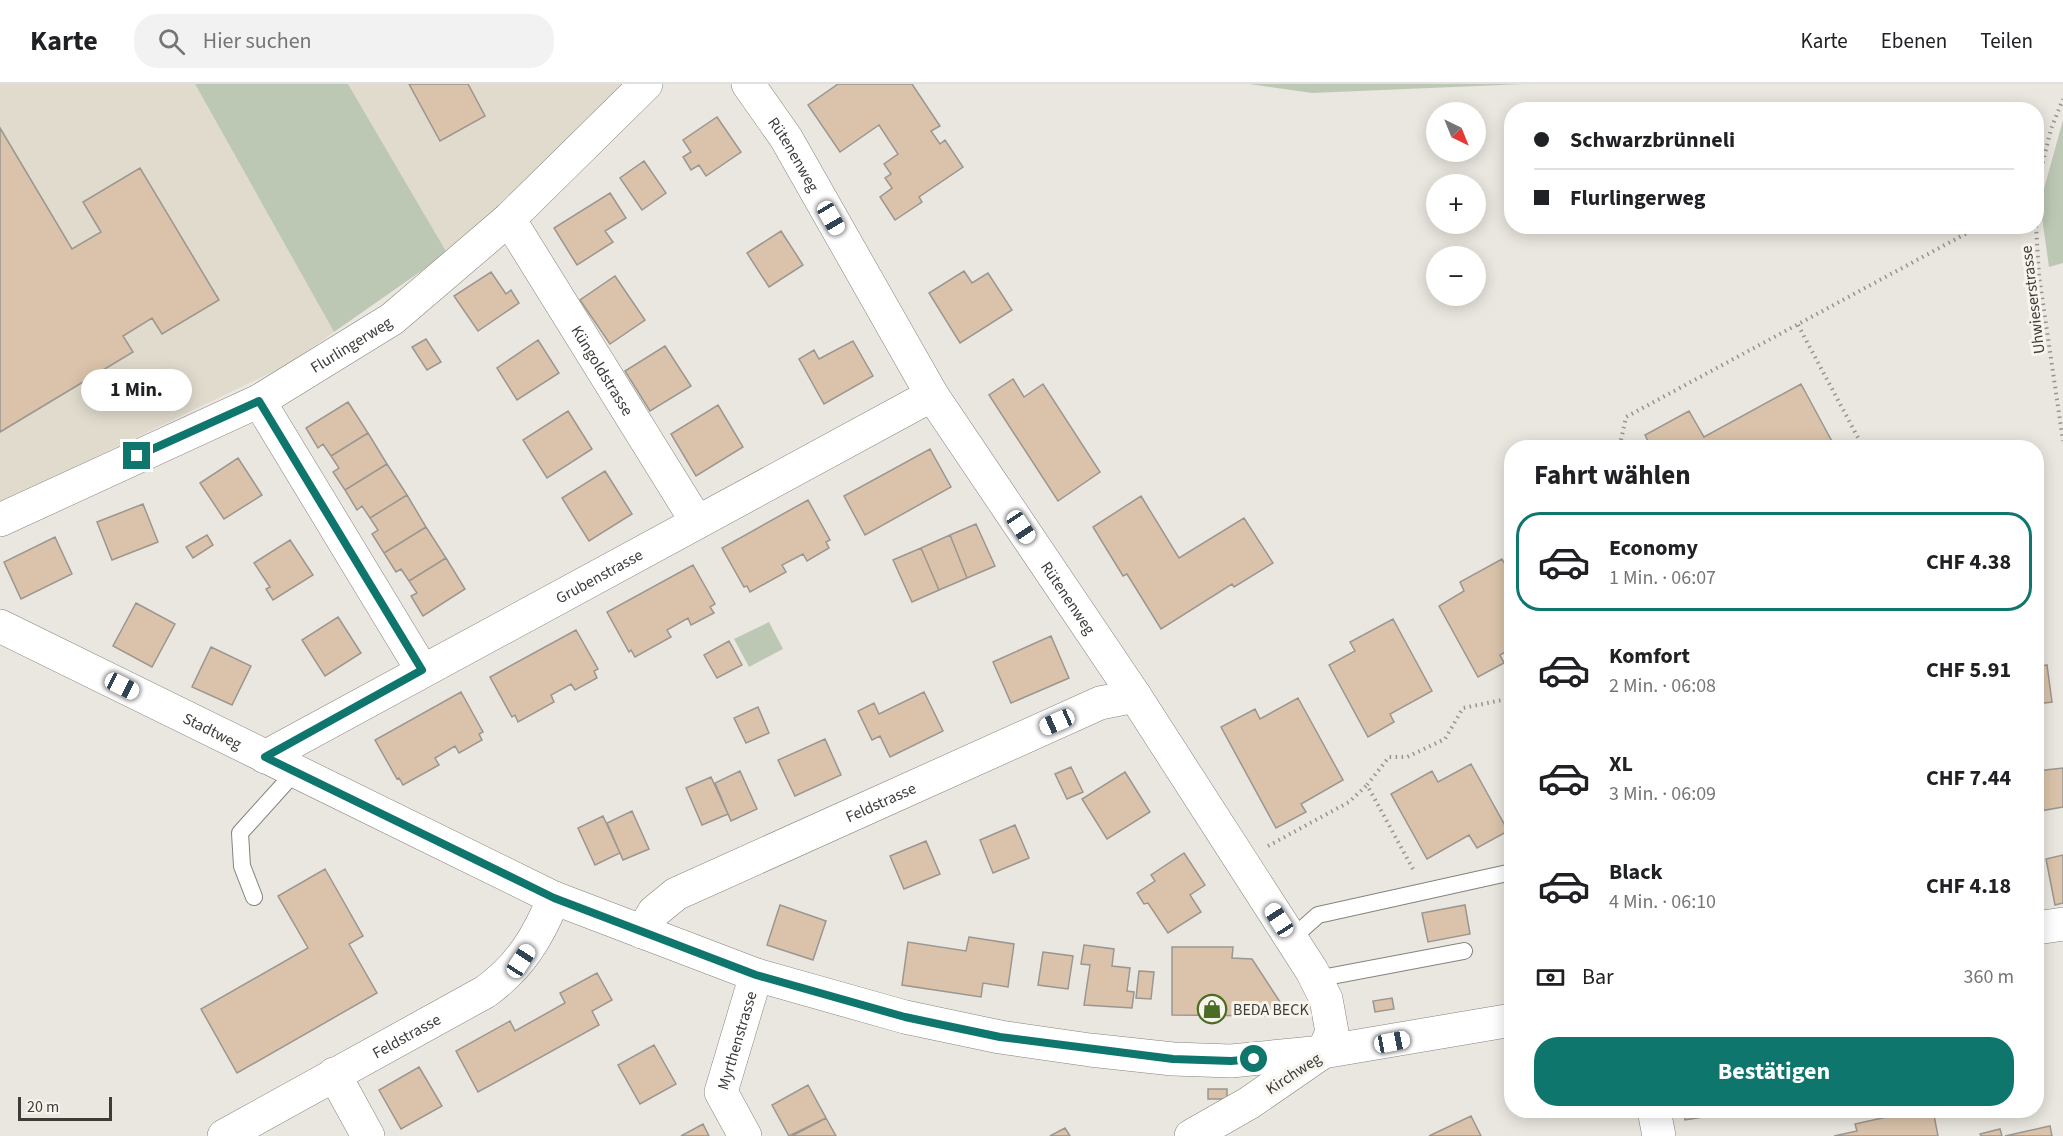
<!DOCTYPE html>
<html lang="de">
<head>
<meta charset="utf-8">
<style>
  :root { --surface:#fff; --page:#f2f2f2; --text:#202124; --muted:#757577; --line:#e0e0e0; --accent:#0f766e }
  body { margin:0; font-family:"Source Sans 3",sans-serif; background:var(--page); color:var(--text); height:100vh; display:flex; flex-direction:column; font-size:22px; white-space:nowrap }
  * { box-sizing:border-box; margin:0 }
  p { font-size:20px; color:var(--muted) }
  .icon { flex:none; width:33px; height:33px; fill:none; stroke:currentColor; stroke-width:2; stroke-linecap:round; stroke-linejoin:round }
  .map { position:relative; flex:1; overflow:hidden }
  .side { position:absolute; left:1504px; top:356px; width:540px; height:678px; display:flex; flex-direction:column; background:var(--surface); border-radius:24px; box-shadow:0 3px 15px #0003 }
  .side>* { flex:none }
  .guide { position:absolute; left:1504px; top:18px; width:540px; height:132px; border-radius:24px; box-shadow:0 3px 15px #0003; display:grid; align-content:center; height:132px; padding:0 30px; background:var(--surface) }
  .needle { width:39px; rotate:137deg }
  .tools { position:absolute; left:1426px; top:18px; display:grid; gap:12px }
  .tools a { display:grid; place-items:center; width:60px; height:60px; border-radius:50%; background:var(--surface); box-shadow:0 3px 15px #0003; font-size:30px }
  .scale { position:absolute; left:18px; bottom:15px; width:94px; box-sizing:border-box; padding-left:6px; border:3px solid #3d3c39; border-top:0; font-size:16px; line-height:21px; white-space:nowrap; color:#3d3c39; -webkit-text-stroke:4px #f7f4ed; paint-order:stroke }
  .end { position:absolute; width:27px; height:27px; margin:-14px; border:8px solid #0f766e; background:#fff; box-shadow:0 0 0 3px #fff }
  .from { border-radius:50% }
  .bubble { position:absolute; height:42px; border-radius:21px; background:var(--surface); box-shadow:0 3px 15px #0003; font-size:20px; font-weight:700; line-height:42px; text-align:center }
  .car { position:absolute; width:18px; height:36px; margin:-18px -9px; border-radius:8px; box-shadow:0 0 4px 2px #0007; background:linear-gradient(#fff 24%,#345 0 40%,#fff 0 76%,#345 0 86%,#fff 0) }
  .guide b { display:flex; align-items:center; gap:21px; height:57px; font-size:22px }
  .guide b+b { border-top:2px solid var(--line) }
  .guide i { width:15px; height:15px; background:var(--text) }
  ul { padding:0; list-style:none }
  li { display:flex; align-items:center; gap:18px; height:99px; margin:0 12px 9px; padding:0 18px; border:3px solid transparent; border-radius:24px }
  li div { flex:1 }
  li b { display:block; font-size:22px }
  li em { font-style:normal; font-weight:700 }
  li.on { border-color:var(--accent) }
  li>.icon { width:54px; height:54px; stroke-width:1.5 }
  h2 { padding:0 30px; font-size:27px; line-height:72px }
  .pay { display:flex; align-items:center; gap:15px; height:66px; padding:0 30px; font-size:22px }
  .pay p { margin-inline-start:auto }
  .action { display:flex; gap:12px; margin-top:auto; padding:12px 30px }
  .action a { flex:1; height:69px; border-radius:24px; background:var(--accent); color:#fff; font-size:24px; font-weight:700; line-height:69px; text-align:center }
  header { display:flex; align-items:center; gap:36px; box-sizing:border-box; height:84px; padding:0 30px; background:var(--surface); border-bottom:2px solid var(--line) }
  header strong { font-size:28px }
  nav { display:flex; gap:33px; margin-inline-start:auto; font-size:21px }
  .search { width:420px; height:54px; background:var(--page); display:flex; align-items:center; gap:15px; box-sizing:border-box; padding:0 21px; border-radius:24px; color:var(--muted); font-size:22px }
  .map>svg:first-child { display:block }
  .built { fill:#e0dbcd }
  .green { fill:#bcc8b4 }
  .building { fill:#dac3aa; stroke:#9b9690; stroke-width:1.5 }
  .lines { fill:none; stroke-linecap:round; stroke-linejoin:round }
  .service-casing { stroke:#85837c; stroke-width:18 }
  .minor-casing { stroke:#85837c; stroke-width:34 }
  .tertiary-casing { stroke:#85837c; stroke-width:34 }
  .path { stroke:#96948f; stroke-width:4; stroke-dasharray:1.5 4.5; stroke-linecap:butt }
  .service { stroke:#fff; stroke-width:16 }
  .minor { stroke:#fff; stroke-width:33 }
  .tertiary { stroke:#fff; stroke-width:33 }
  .route { stroke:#0f766e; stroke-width:8 }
  .labels { text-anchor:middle; stroke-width:6; stroke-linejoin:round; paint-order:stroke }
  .street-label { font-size:16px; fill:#3d3c39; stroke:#f7f4ed }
  .poi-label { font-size:16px; fill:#3d3c39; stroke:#f7f4ed; text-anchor:start }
</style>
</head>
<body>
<header>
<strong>Karte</strong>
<div class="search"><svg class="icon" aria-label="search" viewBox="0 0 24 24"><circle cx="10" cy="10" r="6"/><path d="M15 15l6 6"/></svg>Hier suchen</div>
<nav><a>Karte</a><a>Ebenen</a><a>Teilen</a></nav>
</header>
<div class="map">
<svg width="2063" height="1052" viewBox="0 0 2063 1052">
  <rect width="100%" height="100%" fill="#eae7e0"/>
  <path class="built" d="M0 0H195L334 248 289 280 0 419Z
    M348 0H624L462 157 447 169Z"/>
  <path class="green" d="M195 0H348L447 169 334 248Z
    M1249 0H1524L1312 9Z
    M2063 36V179L2049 183 2040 119Z
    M769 538 783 565 749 583 734 555Z"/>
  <path class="building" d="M409 0H468L485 32 440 57Z
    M838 0H912L940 42 931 47 940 60 945 56 963 83 919 113 922 118 895 136 880 113 892 104 885 94 891 90 884 80 898 70 879 41 840 68 808 21Z
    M717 33 741 68 706 92 699 81 691 86 683 73 691 68 683 56Z
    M0 44 72 165 101 148 83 118 140 84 219 216 162 250 152 234 123 252 133 268 0 348Z
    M644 77 666 109 642 126 620 94Z
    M610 109 626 134 605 147 613 158 577 181 554 144Z
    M781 147 803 181 769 203 747 169Z
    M964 187 972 199 988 189 1012 226 960 259 929 209Z
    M491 188 506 210 511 206 519 219 478 247 454 212Z
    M615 192 645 236 610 260 580 216Z
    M426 255 441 278 427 286 412 263Z
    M538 256 559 289 517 316 497 284Z
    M853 257 873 292 824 320 799 275 814 266 819 275Z
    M665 262 691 302 650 327 625 287Z
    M1013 295 1024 313 1043 300 1100 388 1058 417 989 311Z
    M1801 300 1835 363H1651L1645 351 1689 327 1704 353Z
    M348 318 368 349 331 372 323 360 318 364 306 344Z
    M718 321 743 363 696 392 671 350Z
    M568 327 592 365 547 394 523 356Z
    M368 349 387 380 345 406 333 388 339 384 331 372Z
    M930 365 951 403 865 451 844 412Z
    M238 374 262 411 224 435 200 399Z
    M387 380 407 411 370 434 362 422 357 426 345 406Z
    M605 387 632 430 589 457 562 414Z
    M407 411 426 443 384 469 372 450 378 446 370 434Z
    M1141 412 1179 474 1244 434 1273 479 1234 503 1232 500 1161 545 1127 490 1123 492 1093 443Z
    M808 416 830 456 826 458 829 464 807 477 803 470 782 481 786 488 750 508 747 502 744 503 722 464Z
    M143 420 158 458 112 476 97 438Z
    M976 440 995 482 967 494 950 451Z
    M426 443 446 474 409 497 401 485 396 488 384 469Z
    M207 451 213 461 193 474 186 463Z
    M950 451 967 494 939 506 921 464Z
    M55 453 72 490 21 515 4 478Z
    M290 456 313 491 273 516 266 505 270 503 254 479Z
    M921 464 939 506 912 518 893 476Z
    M446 474 465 505 423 532 411 512 417 509 409 497Z
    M1502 475 1512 493V564L1500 571 1504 579 1478 593 1439 522 1464 507 1460 498Z
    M693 481 715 520 710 523 714 529 691 541 688 534 667 546 671 553 635 573 631 566 629 568 607 528Z
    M136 519 175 540 152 583 113 562Z
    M338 533 361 569 325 592 302 556Z
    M1393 535 1432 607 1390 630 1394 638 1368 653 1329 581 1355 567 1350 558Z
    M576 546 598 585 594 587 597 594 575 606 571 600 551 611 554 618 518 638 515 631 512 633 490 593Z
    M1051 552 1069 594 1011 619 993 578Z
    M729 557 742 581 717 594 704 571Z
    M211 563 251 582 232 621 192 603Z
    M2047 581 2052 618 2037 620V583Z
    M461 608 483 648 479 650 482 656 459 669 455 662 435 674 439 681 403 701 399 694 397 695 375 656Z
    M924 608 943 647 890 673 880 652 872 656 858 627 874 619 879 630Z
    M1298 614 1343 696 1301 720 1306 728 1276 744 1221 643 1255 625 1260 635Z
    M758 623 769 649 746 659 734 634Z
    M825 655 841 691 795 712 778 676Z
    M1471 680 1508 747 1477 764 1469 751 1427 775 1391 710 1432 687 1438 698Z
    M1071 683 1083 708 1067 715 1055 690Z
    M2063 684V723L2040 727 2037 687Z
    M740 687 757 725 731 737 715 699Z
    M1125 688 1150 728 1107 755 1082 715Z
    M711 693 728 730 702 741 686 704Z
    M632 727 649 765 623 776 607 739Z
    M603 732 620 769 595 781 578 744Z
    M1015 741 1029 774 993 789 980 756Z
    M926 757 940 790 904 805 890 772Z
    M1184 769 1205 801 1190 811 1201 828 1168 849 1148 819 1144 820 1137 809 1155 797 1151 791Z
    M2063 771V819L2055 821 2046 775Z
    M325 785 363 852 349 860 377 909 237 989 201 925 308 864 278 812Z
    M780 821 826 837 813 876 767 861Z
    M1465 821 1470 850 1428 858 1422 829Z
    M1512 844V881L1506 845Z
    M969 853 1014 860 1008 903 983 899 981 913 902 901 908 858 966 867Z
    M1084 861 1114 865 1112 882 1130 884 1127 907 1134 908 1132 924 1084 921 1090 881 1081 880Z
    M1172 863H1233L1232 874 1252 875 1284 924 1279 932 1172 931Z
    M1043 868 1073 872 1068 905 1038 901Z
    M1139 887 1154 888 1151 915 1136 914Z
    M597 889 612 916 592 927 599 941 478 1008 456 967 510 937 515 947 565 919 560 909Z
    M1392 914 1394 925 1375 928 1373 917Z
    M654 961 676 1000 640 1020 618 981Z
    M419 983 442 1022 401 1045 379 1006Z
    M808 1001 826 1034 789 1052 772 1021Z
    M1208 1005H1227V1015H1208Z
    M1683 1026H1740L1741 1027 1685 1036Z
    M1918 1026H1933L1938 1052H1834L1857 1047 1855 1040Z
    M1471 1032 1481 1052H1429Z
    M826 1034 836 1052H792Z
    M703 1040 709 1052H681Z
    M2050 1042 2052 1052H2005Z
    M1065 1044 1070 1052H1050Z
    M2000 1045 2002 1052H1981L1980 1050Z"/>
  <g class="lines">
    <g class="service-casing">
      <path id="service" d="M254 813 242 782 240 749 295 688
        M1291 855 1318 831 1512 788
        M1316 895 1464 867"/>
    </g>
    <g class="minor-casing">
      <g id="minor">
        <path id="s1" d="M748 0 786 54 932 311 1135 612 1312 887 1326 915 1332 948 1323 968 1249 1019 1191 1052"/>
        <path id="s2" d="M509 135 697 438"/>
        <path d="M259 317 422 586"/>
        <path id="s3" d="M0 436 259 317 392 235 509 135 646 0"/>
        <path id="s4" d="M265 673 932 311"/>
        <path id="s5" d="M642 848 654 828 676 810 1100 619 1135 612"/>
        <path d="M334 990 368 1052"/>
        <path d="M1654 1026 1659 1052"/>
        <path id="s6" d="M224 1052 485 908C520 883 538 853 554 814"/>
        <path id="s7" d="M745 1052 721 1008 756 891"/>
      </g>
    </g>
    <g class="tertiary-casing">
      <g id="tertiary">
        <path id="s8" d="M0 542 554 814 756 891 905 933 1000 953 1090 966 1173 975 1231 977 1323 968 1512 936"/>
        <path d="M2037 844 2063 840"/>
      </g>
    </g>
    <path class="path" d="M2037 102 2051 45 2063 15
      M2036 142 2039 192 2063 357
      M1798 241 1863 363
      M1621 356 1626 333 1980 142
      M1268 762 1349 718 1367 701
      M1413 785 1367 701 1389 673H1407L1445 655 1463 624 1512 614"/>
    <use href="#service" class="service"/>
    <use href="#minor" class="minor"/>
    <use href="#tertiary" class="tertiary"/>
  </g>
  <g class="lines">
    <path class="route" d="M137 372 259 317 422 586 265 673 554 814 756 891 905 933 1000 953 1173 975 1231 977 1254 975"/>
  </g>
  <defs>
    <g id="shop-ring" transform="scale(1.5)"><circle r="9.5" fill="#f7f4ed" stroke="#4a6c24" stroke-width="1.5"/><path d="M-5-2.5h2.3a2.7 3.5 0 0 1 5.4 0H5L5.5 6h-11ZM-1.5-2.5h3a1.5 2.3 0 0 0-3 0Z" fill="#4a6c24"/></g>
  </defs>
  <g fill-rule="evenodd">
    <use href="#shop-ring" x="1212" y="925"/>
  </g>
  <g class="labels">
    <g class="street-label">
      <text dy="6" stroke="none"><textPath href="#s1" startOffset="84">Rütenenweg</textPath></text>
      <text transform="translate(2032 216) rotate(-97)" y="6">Uhwieserstrasse</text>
      <text dy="6" stroke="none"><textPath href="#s3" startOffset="393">Flurlingerweg</textPath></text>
      <text dy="6" stroke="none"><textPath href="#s2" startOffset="178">Küngoldstrasse</textPath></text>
      <text dy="6" stroke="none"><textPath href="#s4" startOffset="380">Grubenstrasse</textPath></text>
      <text dy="6" stroke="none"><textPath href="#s1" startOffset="606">Rütenenweg</textPath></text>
      <text dy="6" stroke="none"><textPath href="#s8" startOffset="237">Stadtweg</textPath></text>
      <text dy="6" stroke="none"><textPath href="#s5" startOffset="276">Feldstrasse</textPath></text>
      <text dy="6" stroke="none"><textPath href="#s6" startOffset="208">Feldstrasse</textPath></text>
      <text dy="6" stroke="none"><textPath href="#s7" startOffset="104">Myrthenstrasse</textPath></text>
      <text transform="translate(1293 989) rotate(-33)" y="6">Kirchweg</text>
    </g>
    <g class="poi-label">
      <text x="1233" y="931">BEDA BECK</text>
    </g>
  </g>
</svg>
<div class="tools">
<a><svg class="needle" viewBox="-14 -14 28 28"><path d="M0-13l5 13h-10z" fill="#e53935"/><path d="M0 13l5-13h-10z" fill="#757577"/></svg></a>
<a>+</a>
<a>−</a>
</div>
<div class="scale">20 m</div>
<i class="end from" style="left:1254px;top:975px"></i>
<i class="end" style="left:137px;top:372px"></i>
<div class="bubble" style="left:81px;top:285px;width:111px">1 Min.</div>
<i class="car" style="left:831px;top:134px;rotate:150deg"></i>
<i class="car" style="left:1021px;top:443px;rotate:146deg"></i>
<i class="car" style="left:122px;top:602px;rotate:117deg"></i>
<i class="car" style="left:1057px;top:638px;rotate:246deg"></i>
<i class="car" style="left:1279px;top:836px;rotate:327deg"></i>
<i class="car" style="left:521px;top:877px;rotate:33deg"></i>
<i class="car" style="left:1392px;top:958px;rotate:79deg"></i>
<div class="guide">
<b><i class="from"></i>Schwarzbrünneli</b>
<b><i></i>Flurlingerweg</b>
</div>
<section class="side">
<h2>Fahrt wählen</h2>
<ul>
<li class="on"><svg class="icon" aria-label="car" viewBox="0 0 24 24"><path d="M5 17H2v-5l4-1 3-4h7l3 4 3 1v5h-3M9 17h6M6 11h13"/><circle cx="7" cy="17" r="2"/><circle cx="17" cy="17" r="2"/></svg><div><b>Economy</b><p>1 Min. · 06:07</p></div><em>CHF 4.38</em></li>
<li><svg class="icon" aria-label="car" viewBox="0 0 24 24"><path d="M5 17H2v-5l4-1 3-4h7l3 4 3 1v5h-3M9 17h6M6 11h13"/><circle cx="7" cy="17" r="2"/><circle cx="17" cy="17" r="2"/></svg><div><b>Komfort</b><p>2 Min. · 06:08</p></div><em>CHF 5.91</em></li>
<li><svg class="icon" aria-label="car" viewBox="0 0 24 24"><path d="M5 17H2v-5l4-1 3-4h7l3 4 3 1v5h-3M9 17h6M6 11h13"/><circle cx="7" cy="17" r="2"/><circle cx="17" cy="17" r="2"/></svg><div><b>XL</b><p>3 Min. · 06:09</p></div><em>CHF 7.44</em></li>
<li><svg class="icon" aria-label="car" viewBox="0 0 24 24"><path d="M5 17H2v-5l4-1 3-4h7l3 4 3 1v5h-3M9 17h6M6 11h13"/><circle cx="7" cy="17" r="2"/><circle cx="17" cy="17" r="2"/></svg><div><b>Black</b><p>4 Min. · 06:10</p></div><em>CHF 4.18</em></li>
</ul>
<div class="pay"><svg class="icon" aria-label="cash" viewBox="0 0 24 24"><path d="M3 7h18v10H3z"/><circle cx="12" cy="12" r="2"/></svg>Bar<p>360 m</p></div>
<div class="action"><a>Bestätigen</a></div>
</section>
</div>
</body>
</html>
